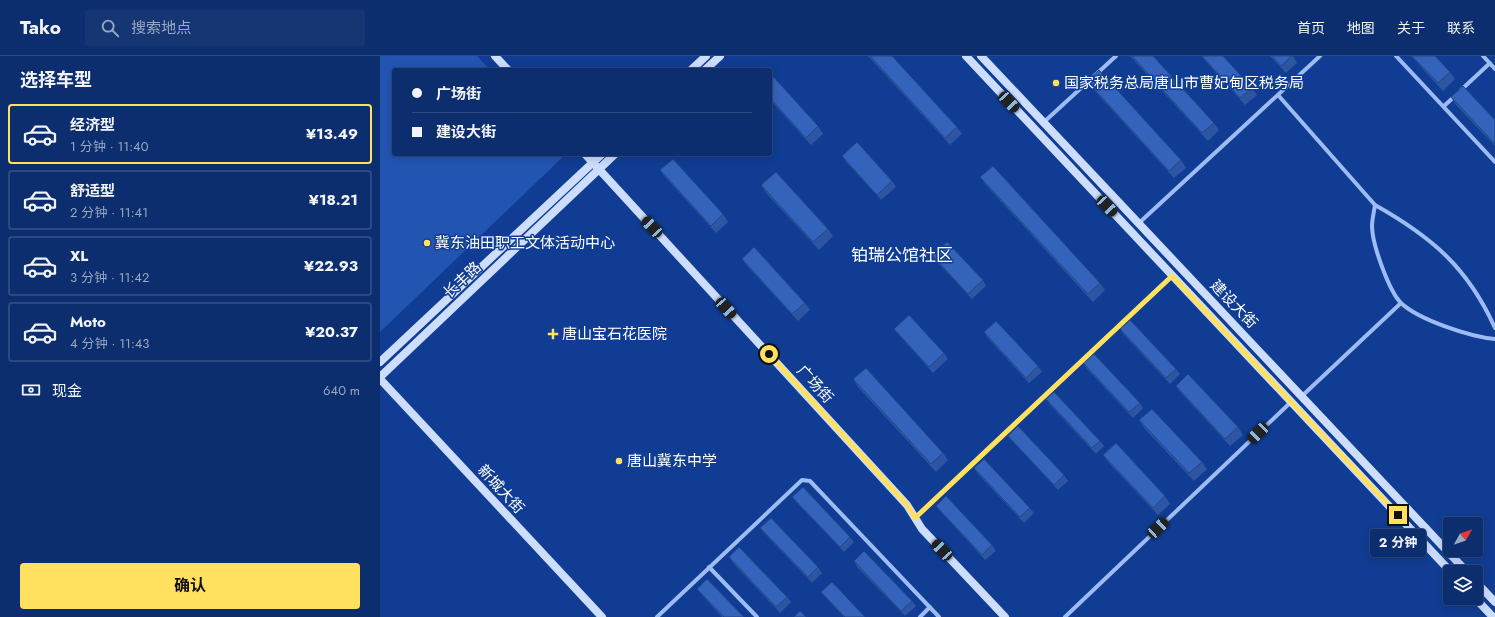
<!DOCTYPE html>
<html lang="zh">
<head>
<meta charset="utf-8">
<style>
  :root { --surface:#0c2e6e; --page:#153673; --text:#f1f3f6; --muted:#9aa8c2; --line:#2c4a81; --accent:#ffe05f }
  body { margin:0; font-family:Jost,"Noto Sans SC",sans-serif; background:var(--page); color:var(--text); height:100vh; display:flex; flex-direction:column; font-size:15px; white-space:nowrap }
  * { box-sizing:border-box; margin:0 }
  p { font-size:13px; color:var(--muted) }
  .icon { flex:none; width:22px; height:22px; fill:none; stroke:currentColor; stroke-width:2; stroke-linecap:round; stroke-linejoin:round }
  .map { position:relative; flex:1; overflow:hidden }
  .drawer { display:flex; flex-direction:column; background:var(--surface); width:380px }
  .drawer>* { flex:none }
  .top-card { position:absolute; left:12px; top:12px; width:380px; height:88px; border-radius:4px; box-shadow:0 2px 10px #0003,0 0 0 1px var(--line); display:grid; align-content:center; height:88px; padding:0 20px; background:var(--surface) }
  .needle { width:26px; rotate:50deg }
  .tools { position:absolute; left:1063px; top:461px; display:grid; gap:8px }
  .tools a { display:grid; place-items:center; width:40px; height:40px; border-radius:4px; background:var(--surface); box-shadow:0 2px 10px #0003,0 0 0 1px var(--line); font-size:20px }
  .end { position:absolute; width:18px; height:18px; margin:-9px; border:5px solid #ffe05f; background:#111; box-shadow:0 0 0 2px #111 }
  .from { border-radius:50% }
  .bubble { position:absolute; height:28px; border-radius:4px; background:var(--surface); box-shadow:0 2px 10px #0003,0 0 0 1px var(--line); font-size:13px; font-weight:700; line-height:28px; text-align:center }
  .car { position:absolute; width:12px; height:24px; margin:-12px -6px; border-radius:5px; box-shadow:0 0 3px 1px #0007; background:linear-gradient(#222 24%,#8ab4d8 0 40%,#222 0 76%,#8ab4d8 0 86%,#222 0) }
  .top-card b { display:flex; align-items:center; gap:14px; height:38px; font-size:15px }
  .top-card b+b { border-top:1px solid var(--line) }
  .top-card i { width:10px; height:10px; background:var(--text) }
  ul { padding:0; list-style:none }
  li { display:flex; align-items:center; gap:12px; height:60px; margin:0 8px 6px; padding:0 12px; border:2px solid var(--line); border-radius:4px }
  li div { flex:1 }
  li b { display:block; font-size:15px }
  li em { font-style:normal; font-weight:700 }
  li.active { border-color:var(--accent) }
  li>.icon { width:36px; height:36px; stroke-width:1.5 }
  h2 { padding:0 20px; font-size:18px; line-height:48px }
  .pay { display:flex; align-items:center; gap:10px; height:44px; padding:0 20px; font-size:15px }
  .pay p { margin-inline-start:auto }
  .action { display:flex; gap:8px; margin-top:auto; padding:8px 20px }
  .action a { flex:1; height:46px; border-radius:4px; background:var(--accent); color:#111; font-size:16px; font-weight:700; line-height:46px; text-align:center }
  header { display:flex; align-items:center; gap:24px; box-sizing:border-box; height:56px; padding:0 20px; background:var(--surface); border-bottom:1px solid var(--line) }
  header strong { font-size:19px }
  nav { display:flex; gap:22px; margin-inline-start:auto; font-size:14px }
  .search { width:280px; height:36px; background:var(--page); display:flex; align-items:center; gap:10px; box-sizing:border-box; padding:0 14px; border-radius:4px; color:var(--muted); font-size:15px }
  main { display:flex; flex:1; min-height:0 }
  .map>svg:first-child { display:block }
  .green { fill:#2255b2 }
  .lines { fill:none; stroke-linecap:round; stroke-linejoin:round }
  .street { stroke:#9dbcf3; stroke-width:4 }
  .secondary { stroke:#ccddfd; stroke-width:8 }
  .wall { fill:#2d55a1 }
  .building { fill:#3463bb; stroke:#244583 }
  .route { stroke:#ffe05f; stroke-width:5 }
  .poi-dot { fill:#ffe05f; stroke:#103d93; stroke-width:1.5 }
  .labels { text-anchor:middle; stroke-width:3; stroke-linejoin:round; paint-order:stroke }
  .poi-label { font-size:15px; fill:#fff; stroke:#103d93; text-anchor:start }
  .street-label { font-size:15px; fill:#fff; stroke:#103d93 }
  .quarter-label { font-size:17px; fill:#fff; stroke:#103d93 }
</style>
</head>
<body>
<header>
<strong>Tako</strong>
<div class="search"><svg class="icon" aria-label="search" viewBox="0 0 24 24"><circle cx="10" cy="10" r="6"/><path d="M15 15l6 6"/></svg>搜索地点</div>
<nav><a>首页</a><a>地图</a><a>关于</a><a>联系</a></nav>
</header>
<main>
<section class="drawer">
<h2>选择车型</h2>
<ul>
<li class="active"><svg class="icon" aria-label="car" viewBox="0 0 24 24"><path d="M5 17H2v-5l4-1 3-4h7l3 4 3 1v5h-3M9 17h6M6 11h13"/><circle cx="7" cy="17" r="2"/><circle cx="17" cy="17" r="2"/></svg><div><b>经济型</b><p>1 分钟 · 11:40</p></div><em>¥13.49</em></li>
<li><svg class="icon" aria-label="car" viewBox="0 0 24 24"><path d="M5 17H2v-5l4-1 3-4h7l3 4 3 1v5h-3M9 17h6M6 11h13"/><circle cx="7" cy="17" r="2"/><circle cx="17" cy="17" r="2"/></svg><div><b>舒适型</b><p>2 分钟 · 11:41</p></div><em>¥18.21</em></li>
<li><svg class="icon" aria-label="car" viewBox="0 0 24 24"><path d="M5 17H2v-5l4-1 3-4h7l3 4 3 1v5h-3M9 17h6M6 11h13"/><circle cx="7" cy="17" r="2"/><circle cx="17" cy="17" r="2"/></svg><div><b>XL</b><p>3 分钟 · 11:42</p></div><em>¥22.93</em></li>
<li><svg class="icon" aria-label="car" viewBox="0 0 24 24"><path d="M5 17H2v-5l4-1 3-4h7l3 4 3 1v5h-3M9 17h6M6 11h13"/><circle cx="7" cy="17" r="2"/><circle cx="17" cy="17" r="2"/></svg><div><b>Moto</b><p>4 分钟 · 11:43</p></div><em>¥20.37</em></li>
</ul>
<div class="pay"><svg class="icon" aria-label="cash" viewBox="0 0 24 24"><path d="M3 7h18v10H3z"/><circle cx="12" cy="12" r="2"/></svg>现金<p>640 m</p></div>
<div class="action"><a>确认</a></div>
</section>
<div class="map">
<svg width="1115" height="561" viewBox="0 0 1115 561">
  <rect width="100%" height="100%" fill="#103d93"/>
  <path class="green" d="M0 0H97L110 14H14V98H186L0 276Z"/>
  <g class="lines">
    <path class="street" d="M1016 0 1115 106
      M1103 0 1115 13
      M1081 34 1110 7
      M898 39 995 149C994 156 992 164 992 170 992 188 1009 235 1021 247 1039 264 1091 281 1115 283
      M1064 50 1075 40
      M664 66 736 0
      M995 149C1052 181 1088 212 1115 272
      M759 167 940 0
      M922 340 1021 247
      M535 462 792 220
      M329 511 377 561
      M277 561 422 424 430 425 559 561
      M540 561 550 551
      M685 561 911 346"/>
    <path class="secondary" d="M115 0 128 14
      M586 0 1071 516
      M601 0 1087 516
      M311 14 326 0
      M325 14 340 0
      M205 98 527 449 542 473 625 561
      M0 306 222 98
      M0 321 235 98
      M0 323 222 561
      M1096 526 1115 546
      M1095 542 1113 561"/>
  </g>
  <path class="wall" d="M488 0H512L577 71 582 78 570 89Z
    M750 0H773L834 67 839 74 828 85Z
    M821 0H843L872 32 877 39 865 49Z
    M890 0H913L917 7 906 17Z
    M1031 0H1055L1070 16 1075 23 1063 35Z
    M390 17 438 70 443 78 431 89 390 44Z
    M707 25 801 104 806 112 794 122 712 32Z
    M1071 41 1115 64V90L1076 49Z
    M462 100 512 125 516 131 501 144 466 106Z
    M280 114 343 158 348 166 336 177 285 121Z
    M600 121 720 227 725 234 713 246 605 128Z
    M381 129 448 173 453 180 439 194 386 137Z
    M552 199 603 224 606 230 592 243 556 205Z
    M362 203 425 247 430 254 418 265 367 210Z
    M514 273 564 297 568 303 553 317 518 278Z
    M740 273 796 313 800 318 790 328 744 279Z
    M604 276 658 310 662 316 649 327 607 281Z
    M703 307 760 347 763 352 753 362 707 313Z
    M473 323 563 397 568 404 556 416 478 331Z
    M796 330 858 371 863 379 850 390 801 337Z
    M666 343 720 385 724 390 716 398 670 349Z
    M759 364 822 406 827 413 814 425 764 372Z
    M628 380 684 419 688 425 678 434 632 385Z
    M723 399 785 440 790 448 778 459 728 406Z
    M594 412 650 452 654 457 644 467 598 418Z
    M412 441 470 481 474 486 464 496 416 446Z
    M556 450 612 489 616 495 605 504 560 455Z
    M380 472 438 511 442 517 432 527 384 477Z
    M349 501 407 541 411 546 400 557 353 507Z
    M474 505 532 545 536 550 525 560 477 511Z
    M317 533 364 561H342L321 538Z
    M441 536 485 561H464L445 541Z"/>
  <path class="building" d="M490 0H512L577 71 565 82Z
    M752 0H773L834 67 822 77Z
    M822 0H843L872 32 860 42Z
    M892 0H912L901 10Z
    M1032 0H1055L1070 16 1058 27Z
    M719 14 801 104 789 115 707 25Z
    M390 17 438 70 426 82 390 42Z
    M1083 30 1115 64V88L1071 41Z
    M477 86 512 125 497 139 462 100Z
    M293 103 343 158 331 170 280 114Z
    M613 110 720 227 708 238 600 121Z
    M396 116 448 173 433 186 381 129Z
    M567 186 603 224 588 238 552 199Z
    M374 191 425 247 412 258 362 203Z
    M529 259 564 297 549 311 514 273Z
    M750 264 796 313 786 322 740 273Z
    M616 265 658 310 646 322 604 276Z
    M714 298 760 347 749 356 703 307Z
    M486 312 563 397 551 408 473 323Z
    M808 318 858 371 845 383 796 330Z
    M674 336 720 385 712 392 666 343Z
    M772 353 822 406 809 417 759 364Z
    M638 370 684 419 674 429 628 380Z
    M736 387 785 440 773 452 723 399Z
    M604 403 650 452 640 461 594 412Z
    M423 431 470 481 460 491 412 441Z
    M566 440 612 489 602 499 556 450Z
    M391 462 438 511 428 521 380 472Z
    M359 491 407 541 396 551 349 501Z
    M484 495 532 545 521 555 474 505Z
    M327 523 364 561H344L317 533Z
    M452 526 485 561H465L441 536Z
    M420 555 426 561H414Z"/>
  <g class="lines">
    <path class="route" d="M389 298 527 449 535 462 792 220 1018 459"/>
  </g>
  <g class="poi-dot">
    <circle cx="676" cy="27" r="4"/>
    <circle cx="47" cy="187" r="4"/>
    <path d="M171 272h4v4h4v4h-4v4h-4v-4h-4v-4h4z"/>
    <circle cx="239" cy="405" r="4"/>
  </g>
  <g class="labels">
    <g class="poi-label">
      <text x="684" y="32">国家税务总局唐山市曹妃甸区税务局</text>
      <text x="55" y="192">冀东油田职工文体活动中心</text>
      <text x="182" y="283">唐山宝石花医院</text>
      <text x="247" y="410">唐山冀东中学</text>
    </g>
    <g class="street-label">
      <text transform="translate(82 224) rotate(-43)" y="5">长丰路</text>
      <text transform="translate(854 248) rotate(46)" y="5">建设大街</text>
      <text transform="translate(435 328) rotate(47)" y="5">广场街</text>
      <text transform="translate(121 433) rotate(47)" y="5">新城大街</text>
    </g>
    <g class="quarter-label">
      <text x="522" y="205">铂瑞公馆社区</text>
    </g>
  </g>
</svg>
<div class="tools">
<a><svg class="needle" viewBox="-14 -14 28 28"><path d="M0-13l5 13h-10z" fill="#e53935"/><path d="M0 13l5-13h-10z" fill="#9aa8c2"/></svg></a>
<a><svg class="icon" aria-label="layers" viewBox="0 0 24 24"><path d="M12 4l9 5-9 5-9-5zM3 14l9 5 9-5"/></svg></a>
</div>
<i class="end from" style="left:389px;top:298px"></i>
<i class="end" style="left:1018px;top:459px"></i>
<div class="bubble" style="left:990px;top:473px;width:56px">2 分钟</div>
<i class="car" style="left:629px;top:46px;rotate:137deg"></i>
<i class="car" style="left:727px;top:150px;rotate:137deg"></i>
<i class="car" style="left:272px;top:171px;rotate:317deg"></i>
<i class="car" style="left:346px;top:252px;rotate:138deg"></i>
<i class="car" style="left:878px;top:377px;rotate:226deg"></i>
<i class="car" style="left:778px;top:472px;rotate:47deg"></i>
<i class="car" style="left:562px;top:494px;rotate:317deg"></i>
<div class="top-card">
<b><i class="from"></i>广场街</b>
<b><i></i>建设大街</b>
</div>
</div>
</main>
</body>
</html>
